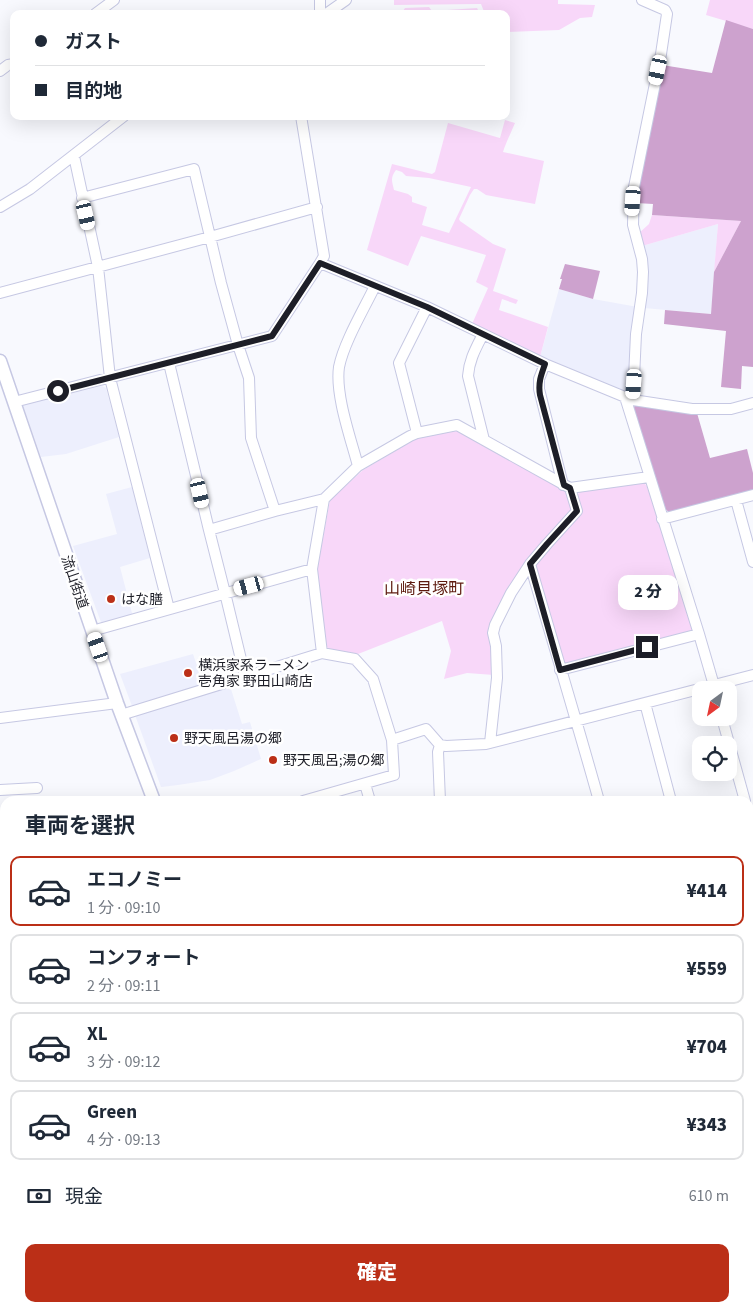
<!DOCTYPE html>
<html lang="ja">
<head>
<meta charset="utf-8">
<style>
  :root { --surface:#fff; --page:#f6f6f7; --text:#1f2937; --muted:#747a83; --line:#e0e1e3; --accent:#bb2f17 }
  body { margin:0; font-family:"Source Sans 3","Noto Sans JP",sans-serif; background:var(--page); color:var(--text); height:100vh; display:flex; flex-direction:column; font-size:19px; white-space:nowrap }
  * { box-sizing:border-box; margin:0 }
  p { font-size:16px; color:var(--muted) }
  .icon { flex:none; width:28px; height:28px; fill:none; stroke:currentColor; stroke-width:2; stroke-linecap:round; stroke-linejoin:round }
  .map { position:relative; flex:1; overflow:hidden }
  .sheet { position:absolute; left:0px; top:796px; width:754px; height:516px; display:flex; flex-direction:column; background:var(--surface); border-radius:15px 15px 0 0; box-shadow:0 5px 20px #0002 }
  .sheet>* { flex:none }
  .guide { position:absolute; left:10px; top:10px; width:500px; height:110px; border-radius:10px; box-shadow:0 5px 20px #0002; display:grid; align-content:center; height:110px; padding:0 25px; background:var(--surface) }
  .needle { width:32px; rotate:213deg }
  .controls { position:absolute; left:692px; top:681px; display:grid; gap:10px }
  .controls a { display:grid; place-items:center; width:45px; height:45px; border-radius:10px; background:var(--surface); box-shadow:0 5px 20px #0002; font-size:25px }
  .end { position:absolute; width:22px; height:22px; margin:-11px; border:6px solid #1d1e27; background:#fff; box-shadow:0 0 0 2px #fff }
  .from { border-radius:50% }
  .bubble { position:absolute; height:35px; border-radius:10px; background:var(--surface); box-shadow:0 5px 20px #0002; font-size:16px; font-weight:800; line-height:35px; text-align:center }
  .car { position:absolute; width:15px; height:30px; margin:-15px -8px; border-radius:6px; box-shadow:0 0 4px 1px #0007; background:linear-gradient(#fff 24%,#345 0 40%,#fff 0 76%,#345 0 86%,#fff 0) }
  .guide b { display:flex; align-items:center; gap:18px; height:48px; font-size:19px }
  .guide b+b { border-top:1px solid var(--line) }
  .guide i { width:12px; height:12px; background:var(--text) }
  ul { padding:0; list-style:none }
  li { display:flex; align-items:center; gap:15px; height:70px; margin:0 10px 8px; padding:0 15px; border:2px solid var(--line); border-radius:10px }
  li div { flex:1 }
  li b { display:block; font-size:19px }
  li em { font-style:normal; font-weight:800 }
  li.on { border-color:var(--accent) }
  li>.icon { width:45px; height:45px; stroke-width:1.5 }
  h2 { padding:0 25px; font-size:22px; line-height:60px }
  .pay { display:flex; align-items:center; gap:12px; height:55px; padding:0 25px; font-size:19px }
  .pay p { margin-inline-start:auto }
  .cta { display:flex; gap:10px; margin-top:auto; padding:10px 25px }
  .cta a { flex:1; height:58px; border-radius:10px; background:var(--accent); color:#fff; font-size:20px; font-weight:800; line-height:58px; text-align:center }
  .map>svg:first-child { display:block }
  .built { fill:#edeffd }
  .green { fill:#f8d7f9; fill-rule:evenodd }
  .forest { fill:#cda2ce }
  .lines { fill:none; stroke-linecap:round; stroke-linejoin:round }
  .minor-casing { stroke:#c6c8e3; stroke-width:12 }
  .tertiary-casing { stroke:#c6c8e3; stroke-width:15 }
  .minor { stroke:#fff; stroke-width:10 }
  .tertiary { stroke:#fff; stroke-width:12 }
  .route { stroke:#1d1e27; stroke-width:6 }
  .poi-dot { fill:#bb2f17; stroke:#fff; stroke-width:2 }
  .labels { text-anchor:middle; stroke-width:5; stroke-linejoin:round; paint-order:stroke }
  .street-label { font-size:14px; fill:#1d1e27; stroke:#fff }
  .poi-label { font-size:14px; fill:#1d1e27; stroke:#fff; text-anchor:start }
  .quarter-label { font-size:16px; fill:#5d1a0f; stroke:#fff }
</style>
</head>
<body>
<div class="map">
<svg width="753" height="1312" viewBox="0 0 753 1312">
  <rect width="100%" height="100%" fill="#f8f9fe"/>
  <path class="built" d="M718 224 711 314 644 308 642 246Z
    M559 289 593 299 638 307 630 395 540 357Z
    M102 386 106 388 119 437 66 454 41 457 23 405Z
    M132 487 150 558 120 567 133 617 102 625 73 546 117 534 106 494Z
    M193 654 203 684 132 706 120 674Z
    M230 686 242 724 250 722 261 759 234 771 210 780 178 785 161 787 135 715Z
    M232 1308H311L312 1312H232Z
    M331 1308H393L392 1312H332Z"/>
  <path class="green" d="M394 0H558V4L595 5 592 17 580 18 559 30 506 32V14H485L481 4 394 5Z
    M710 0H753V29L706 15Z
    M429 7 432 11 477 8 480 14H401L405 8Z
    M505 120 515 123C511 133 506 142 503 152L544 161 535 204 486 195 477 189H474L470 195 459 219 460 221 493 244 506 249 493 291 518 300 516 304 502 299 499 310 548 327 540 357 472 324 488 288 476 282 486 255 421 236 408 266 367 250 392 164 432 174 435 172 448 123 500 138ZM396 170 402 172 406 176 429 178 471 187 449 233 422 225 427 207 412 202V197L408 194 394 190C392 181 390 178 396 170Z
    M652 215 741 221 714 272 718 224 642 246 638 234 649 224Z
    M457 431 566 492 573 508 492 622 494 675 467 673 444 679 451 651 442 621 358 654 329 649 326 646 318 578V565L330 500 363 470 419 437Z
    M644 483 647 486 693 629 691 633 566 665 562 662 535 566 536 563 580 513 577 497 579 492Z
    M5 985V1014L0 1015 2 988Z
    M77 1308H102V1312H77Z"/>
  <path class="forest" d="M726 20 753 29V367L742 366 741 389 721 387 726 331 664 324 665 310 711 314 714 272 741 221 652 215 653 204 636 203 662 65 712 73Z
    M565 264 600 271 593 299 559 289 562 279H560Z
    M636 404 697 413 710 458 747 449 753 473V490L669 512 665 509 633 408Z"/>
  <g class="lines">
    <g class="minor-casing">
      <path id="minor" d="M95 14 114 0
        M320 14V0
        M326 14 346 0
        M0 71 8 65 14 64
        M301 116 324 256 320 263 427 307 545 364 625 397 633 400 692 409H731L753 403
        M74 156 98 267 110 378 169 609
        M82 198 194 169 221 283 238 345 249 378 251 438 275 511
        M0 207 30 189 124 116
        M0 293 210 237 317 207
        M483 334C476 348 469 360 468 376L484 440
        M169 363 209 530 225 593 245 676
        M545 364 539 379V389L563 485
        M625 397 699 634 715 689
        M633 400 636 334 642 293 643 272 642 259 633 225 634 187 661 54 667 14 665 10 642 0
        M14 402 272 336 320 263
        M417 433 399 363 427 307
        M358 466C351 439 335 395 339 367 344 342 364 309 375 286
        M570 488 649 477
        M736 500 753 562
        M662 519 753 495
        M209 530 275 511 324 499
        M530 564C553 643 577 722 599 801
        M92 631 312 569
        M322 653 312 569 324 499 358 466 410 436 417 433 457 425 570 488 577 511 547 544 530 564 511 593 495 625 493 633 496 646 497 678 490 743
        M560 670 699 634
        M645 703 671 801
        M121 715 322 653 355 659 373 679 392 740 426 729 440 745 446 746 486 744 753 675
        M0 718 117 703
        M722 718 745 801
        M440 745 438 752 440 801
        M365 784 370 801
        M0 790 37 788
        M303 801 394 775 392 740
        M749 815 753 831
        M749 879 753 878
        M0 922H5
        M749 975 753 979
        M0 980 5 979
        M749 1004 753 1000
        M0 1040 5 1039
        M749 1163 753 1165
        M0 1208 2 1230 0 1279
        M107 1308V1312
        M227 1312V1308
        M413 1312V1308
        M533 1312 534 1308
        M747 1312 753 1302"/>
    </g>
    <g class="tertiary-casing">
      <path id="tertiary" d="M0 361 117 703 154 801
        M323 1308 324 1312"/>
    </g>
    <use href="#minor" class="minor"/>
    <use href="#tertiary" class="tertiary"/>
  </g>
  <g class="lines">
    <path class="route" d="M58 391 272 336 320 263 427 307 545 364C541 375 538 383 540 395L564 485 570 488 577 511 547 544 530 564 560 670 647 647"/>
  </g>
  <g class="poi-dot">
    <circle cx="111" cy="599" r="5"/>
    <circle cx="188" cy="673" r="5"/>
    <circle cx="174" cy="738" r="5"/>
    <circle cx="273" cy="760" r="5"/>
  </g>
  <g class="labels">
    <g class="street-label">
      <text transform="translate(75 582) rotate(71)" y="5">流山街道</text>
    </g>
    <g class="poi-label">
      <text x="121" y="604">はな膳</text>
      <text x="198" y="670">横浜家系ラーメン<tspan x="198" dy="16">壱角家 野田山崎店</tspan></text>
      <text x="184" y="743">野天風呂湯の郷</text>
      <text x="283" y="765">野天風呂;湯の郷</text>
    </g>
    <g class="quarter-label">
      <text x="424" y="594">山崎貝塚町</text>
    </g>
  </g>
</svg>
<div class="controls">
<a><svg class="needle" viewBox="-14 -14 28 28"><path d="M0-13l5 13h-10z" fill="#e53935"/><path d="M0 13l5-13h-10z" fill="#747a83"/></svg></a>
<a><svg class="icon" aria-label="locate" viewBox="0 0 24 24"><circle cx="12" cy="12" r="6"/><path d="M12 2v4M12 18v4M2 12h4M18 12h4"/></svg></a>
</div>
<i class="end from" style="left:58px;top:391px"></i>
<i class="end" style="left:647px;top:647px"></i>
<div class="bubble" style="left:618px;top:575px;width:60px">2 分</div>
<i class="car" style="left:658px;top:70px;rotate:192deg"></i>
<i class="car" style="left:633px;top:201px;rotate:184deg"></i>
<i class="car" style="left:86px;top:215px;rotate:167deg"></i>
<i class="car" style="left:634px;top:384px;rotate:184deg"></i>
<i class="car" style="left:200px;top:493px;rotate:167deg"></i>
<i class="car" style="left:249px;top:586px;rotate:255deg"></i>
<i class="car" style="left:98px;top:647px;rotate:341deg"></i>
<div class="guide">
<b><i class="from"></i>ガスト</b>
<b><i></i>目的地</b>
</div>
<section class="sheet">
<h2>車両を選択</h2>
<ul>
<li class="on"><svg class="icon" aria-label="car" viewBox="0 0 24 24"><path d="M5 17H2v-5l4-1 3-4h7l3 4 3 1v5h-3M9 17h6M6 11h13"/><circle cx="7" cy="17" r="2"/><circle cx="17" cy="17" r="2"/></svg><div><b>エコノミー</b><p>1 分 · 09:10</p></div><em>¥414</em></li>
<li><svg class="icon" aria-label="car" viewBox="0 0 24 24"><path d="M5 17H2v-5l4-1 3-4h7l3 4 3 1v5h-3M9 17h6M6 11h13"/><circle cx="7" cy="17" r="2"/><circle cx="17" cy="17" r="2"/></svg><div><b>コンフォート</b><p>2 分 · 09:11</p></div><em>¥559</em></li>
<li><svg class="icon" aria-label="car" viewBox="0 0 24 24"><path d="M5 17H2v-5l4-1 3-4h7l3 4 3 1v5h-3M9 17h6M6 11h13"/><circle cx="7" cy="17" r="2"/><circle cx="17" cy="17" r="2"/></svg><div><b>XL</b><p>3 分 · 09:12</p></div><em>¥704</em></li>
<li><svg class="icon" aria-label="car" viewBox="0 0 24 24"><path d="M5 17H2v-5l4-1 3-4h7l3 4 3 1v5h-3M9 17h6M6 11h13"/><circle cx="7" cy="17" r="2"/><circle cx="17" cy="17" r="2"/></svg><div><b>Green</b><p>4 分 · 09:13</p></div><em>¥343</em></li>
</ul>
<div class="pay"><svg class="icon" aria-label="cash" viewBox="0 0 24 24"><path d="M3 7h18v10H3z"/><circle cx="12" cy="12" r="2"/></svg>現金<p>610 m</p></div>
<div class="cta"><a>確定</a></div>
</section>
</div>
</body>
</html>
